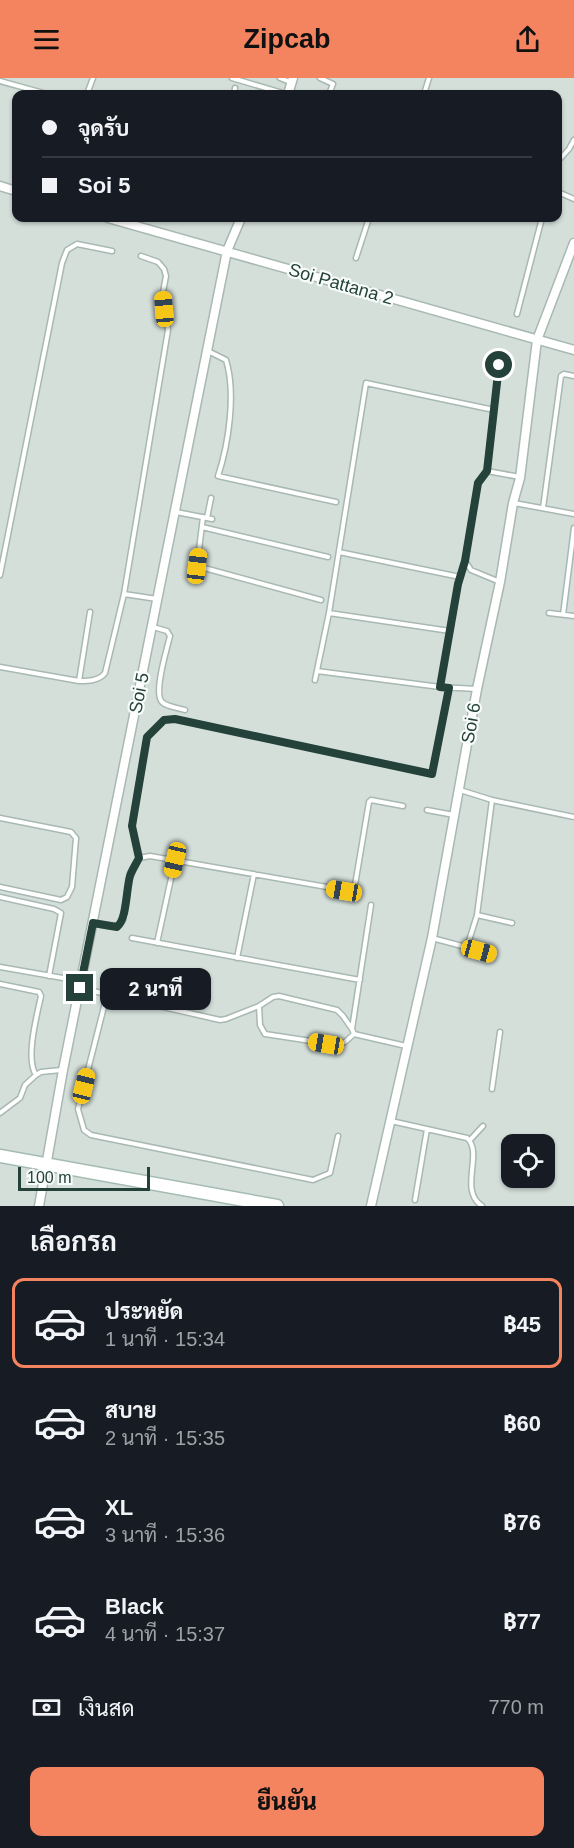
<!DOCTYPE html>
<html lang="th">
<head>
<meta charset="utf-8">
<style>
  :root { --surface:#171b24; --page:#20242c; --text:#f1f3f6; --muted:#9ea1a6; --line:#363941; --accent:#f4845f }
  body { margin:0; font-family:Arial,Sarabun,sans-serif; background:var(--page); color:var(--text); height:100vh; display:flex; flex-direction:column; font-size:22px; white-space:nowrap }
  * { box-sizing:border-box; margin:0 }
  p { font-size:20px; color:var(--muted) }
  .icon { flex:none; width:33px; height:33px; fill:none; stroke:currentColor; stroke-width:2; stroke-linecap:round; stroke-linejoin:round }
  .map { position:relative; height:1128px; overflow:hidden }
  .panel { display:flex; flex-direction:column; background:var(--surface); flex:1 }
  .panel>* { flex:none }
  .top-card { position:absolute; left:12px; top:12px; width:550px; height:132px; border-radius:12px; box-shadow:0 2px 4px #0004; display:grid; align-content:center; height:132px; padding:0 30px; background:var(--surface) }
  .fabs { position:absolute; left:501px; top:1056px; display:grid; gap:12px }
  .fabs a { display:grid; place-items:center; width:54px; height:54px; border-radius:12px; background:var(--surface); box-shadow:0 2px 4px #0004; font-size:30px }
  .scale { position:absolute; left:18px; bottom:15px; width:132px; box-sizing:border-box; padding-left:6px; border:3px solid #24423a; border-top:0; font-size:16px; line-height:21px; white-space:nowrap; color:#24423a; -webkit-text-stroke:4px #f7fbf9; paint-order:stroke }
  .end { position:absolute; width:27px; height:27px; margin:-14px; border:8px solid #24423a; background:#fff; box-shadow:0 0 0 3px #fff }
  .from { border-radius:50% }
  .bubble { position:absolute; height:42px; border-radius:12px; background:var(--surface); box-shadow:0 2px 4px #0004; font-size:20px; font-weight:800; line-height:42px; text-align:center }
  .car { position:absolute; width:18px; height:36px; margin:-18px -9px; border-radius:8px; box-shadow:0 0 4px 2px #0007; background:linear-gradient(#f5c518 24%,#345 0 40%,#f5c518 0 76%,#345 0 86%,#f5c518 0) }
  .top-card b { display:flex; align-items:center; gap:21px; height:57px; font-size:22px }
  .top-card b+b { border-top:2px solid var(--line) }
  .top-card i { width:15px; height:15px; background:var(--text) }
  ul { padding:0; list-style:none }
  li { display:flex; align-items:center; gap:18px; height:90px; margin:0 12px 9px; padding:0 18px; border:3px solid transparent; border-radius:12px }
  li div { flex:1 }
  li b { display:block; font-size:22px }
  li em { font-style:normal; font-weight:800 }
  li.active { border-color:var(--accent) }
  li>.icon { width:54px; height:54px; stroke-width:1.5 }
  h2 { padding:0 30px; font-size:27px; line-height:72px }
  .pay { display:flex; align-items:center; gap:15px; height:66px; padding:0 30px; font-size:22px }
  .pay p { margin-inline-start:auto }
  .primary-button { display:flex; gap:12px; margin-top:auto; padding:12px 30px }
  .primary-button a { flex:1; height:69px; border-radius:12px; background:var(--accent); color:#111; font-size:24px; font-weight:800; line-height:69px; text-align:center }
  header { display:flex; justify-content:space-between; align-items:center; height:78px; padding:0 30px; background:var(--accent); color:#111; font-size:27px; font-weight:800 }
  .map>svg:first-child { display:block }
  .built { fill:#d4dfda; fill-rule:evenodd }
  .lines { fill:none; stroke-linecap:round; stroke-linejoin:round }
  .service-casing { stroke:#a8b8b2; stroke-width:7 }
  .minor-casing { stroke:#a8b8b2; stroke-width:11 }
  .secondary-casing { stroke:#a4bbb3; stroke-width:15 }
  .service { stroke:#fff; stroke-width:4 }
  .minor { stroke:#fff; stroke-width:8 }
  .secondary { stroke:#fff; stroke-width:12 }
  .route { stroke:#24423a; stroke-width:8 }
  .labels { text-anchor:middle; stroke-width:4.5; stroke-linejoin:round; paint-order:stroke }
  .street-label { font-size:18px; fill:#24423a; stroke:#f7fbf9 }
</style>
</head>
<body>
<header><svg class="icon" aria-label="menu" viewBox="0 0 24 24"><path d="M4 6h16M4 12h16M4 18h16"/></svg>Zipcab<svg class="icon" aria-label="share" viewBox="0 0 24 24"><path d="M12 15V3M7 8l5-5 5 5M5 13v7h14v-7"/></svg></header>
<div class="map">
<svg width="574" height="1128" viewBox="0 0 574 1128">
  <rect width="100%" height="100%" fill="#e6efeb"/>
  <path class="built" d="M0 0H574V1128H0ZM16 16H558V140H16ZM512 1066H544V1100H512Z"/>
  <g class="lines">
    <g class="service-casing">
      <path id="service" d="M232 0 286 16
        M280 0 290 4
        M320 0 333 6 329 16
        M0 3 47 16
        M87 16 93 0
        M234 16 235 10
        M424 16 429 0
        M558 83 569 71 574 62
        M558 114 574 121
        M141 178 158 184 164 191 166 198 163 214 168 252 124 516 157 521
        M356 180 369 140
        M517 236 542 140
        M208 273 226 282C236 314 229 365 218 398L336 424
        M499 287 487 393 520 399
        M487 393 478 405 465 483 471 492 500 504
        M514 425 574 436
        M543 430 561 298 564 296 574 298
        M176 434 212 441
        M203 439 197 488 321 522
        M207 440 211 420
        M202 449 328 479
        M339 474 460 499
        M0 497 62 185 67 172 77 166 112 173
        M549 535 574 538
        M563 537 574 450
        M153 549 167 553 170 558C167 571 153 615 162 624 167 629 179 630 185 632
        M450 553 329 535 366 305 494 332
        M0 589 79 603C88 603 99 603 105 595L124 516
        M317 593 440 609 477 611
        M315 602 329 535
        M79 603 90 534
        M440 609 458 506 465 484
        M460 712 492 722 574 739
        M427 732 454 737
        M0 740 66 753 71 754 76 760 72 809 67 819 61 822 0 809
        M139 780 132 748 147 659 164 642 175 641 432 696 449 610
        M0 819 54 831 61 835 49 898
        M371 827 352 951 354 956 406 968
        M477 837 492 722
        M93 845C105 847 116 853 123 842L130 795 139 780 150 778 344 812 355 807 369 724 371 722 403 728
        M132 860 360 902
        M432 860 492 876
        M157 865 175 782
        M467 869 477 837 512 845
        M237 880 254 796
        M0 889 80 903
        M0 906 39 914 41 918C37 937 25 981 36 997
        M80 910 220 942 226 941 259 928 260 947 265 956 337 967 345 964 354 956
        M107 917 78 1031 84 1052 91 1057 313 1102 330 1095 338 1058
        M259 928 273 919 279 918 337 932 343 938 352 951
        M492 1011 500 954
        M0 1035 20 1020 25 1007 36 997 41 994 61 992
        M391 1043 467 1060C484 1075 458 1112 482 1128
        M470 1062 483 1048
        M415 1122 427 1051"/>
    </g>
    <g class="minor-casing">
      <path id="minor" d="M288 16 293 0
        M0 108 16 113
        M108 140 574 272
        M39 1128 63 992 227 173 241 140
        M371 1128 432 860 477 611 500 504 513 425 520 400 537 262 574 165"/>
    </g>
    <g class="secondary-casing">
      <path id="secondary" d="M0 1078 277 1128"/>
    </g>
    <use href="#service" class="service"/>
    <use href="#minor" class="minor"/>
    <use href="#secondary" class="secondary"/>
  </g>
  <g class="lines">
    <path class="route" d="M80 910 93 845 117 849C127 841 126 812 130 798 132 792 136 786 139 780L132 748 147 659 164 642 175 641 432 696 449 610 440 609 458 506 465 483 478 405 487 393 499 287"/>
  </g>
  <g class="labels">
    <g class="street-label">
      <text transform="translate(341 206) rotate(16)" y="6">Soi Pattana 2</text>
      <text transform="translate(139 615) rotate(-79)" y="6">Soi 5</text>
      <text transform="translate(471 645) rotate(-80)" y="6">Soi 6</text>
    </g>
  </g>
</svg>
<div class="fabs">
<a><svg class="icon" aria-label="locate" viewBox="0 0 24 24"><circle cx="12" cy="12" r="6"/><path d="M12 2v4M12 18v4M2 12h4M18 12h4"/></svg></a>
</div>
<div class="scale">100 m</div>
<i class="end from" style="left:499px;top:287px"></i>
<i class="end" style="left:80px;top:910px"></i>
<div class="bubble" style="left:100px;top:890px;width:111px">2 นาที</div>
<i class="car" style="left:164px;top:231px;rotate:355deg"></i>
<i class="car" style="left:197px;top:488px;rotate:7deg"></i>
<i class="car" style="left:175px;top:782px;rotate:193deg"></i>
<i class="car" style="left:344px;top:813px;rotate:280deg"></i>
<i class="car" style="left:479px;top:873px;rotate:105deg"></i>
<i class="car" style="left:326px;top:966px;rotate:280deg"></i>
<i class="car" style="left:84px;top:1008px;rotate:14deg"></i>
<div class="top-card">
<b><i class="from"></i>จุดรับ</b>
<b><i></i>Soi 5</b>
</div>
</div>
<section class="panel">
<h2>เลือกรถ</h2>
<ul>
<li class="active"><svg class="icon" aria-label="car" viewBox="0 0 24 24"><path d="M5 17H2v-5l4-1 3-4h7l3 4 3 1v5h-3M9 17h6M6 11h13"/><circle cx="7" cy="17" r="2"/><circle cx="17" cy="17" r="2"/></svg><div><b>ประหยัด</b><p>1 นาที · 15:34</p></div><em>฿45</em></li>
<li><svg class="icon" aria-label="car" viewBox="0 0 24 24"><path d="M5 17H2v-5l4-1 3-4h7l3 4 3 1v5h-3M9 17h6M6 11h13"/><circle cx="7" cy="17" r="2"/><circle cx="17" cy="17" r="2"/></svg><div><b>สบาย</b><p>2 นาที · 15:35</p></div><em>฿60</em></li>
<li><svg class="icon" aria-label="car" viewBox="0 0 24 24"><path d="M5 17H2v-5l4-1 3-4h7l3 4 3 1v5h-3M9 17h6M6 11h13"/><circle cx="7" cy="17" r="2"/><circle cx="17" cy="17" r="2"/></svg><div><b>XL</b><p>3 นาที · 15:36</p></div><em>฿76</em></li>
<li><svg class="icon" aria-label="car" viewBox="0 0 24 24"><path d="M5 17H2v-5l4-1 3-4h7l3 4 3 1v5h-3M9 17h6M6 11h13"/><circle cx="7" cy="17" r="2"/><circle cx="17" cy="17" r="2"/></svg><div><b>Black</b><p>4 นาที · 15:37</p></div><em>฿77</em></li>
</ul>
<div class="pay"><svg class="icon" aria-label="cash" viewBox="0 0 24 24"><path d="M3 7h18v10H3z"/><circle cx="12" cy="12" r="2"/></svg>เงินสด<p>770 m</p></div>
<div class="primary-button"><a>ยืนยัน</a></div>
</section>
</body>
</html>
